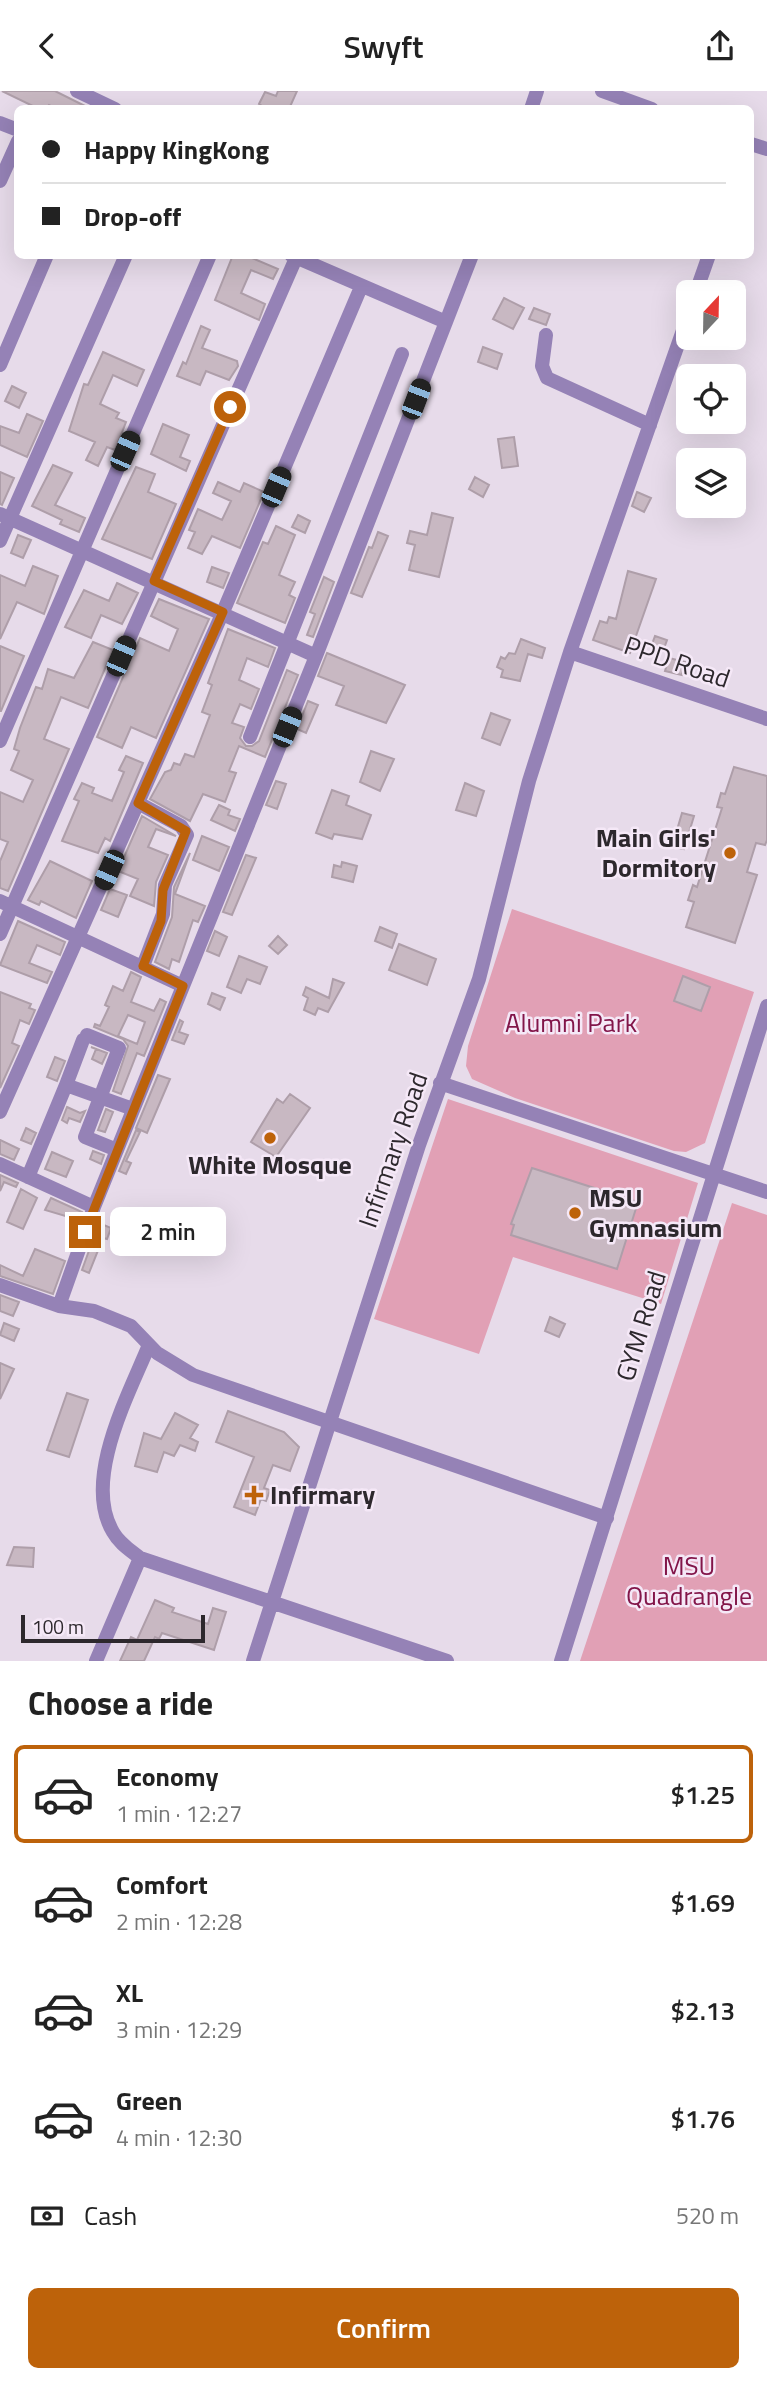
<!DOCTYPE html>
<html lang="en">
<head>
<meta charset="utf-8">
<style>
  :root { --surface:#fff; --page:#f2f2f2; --text:#222; --muted:#767676; --line:#e0e0e0; --accent:#bd620a }
  body { margin:0; font-family:"Titillium Web",sans-serif; background:var(--page); color:var(--text); height:100vh; display:flex; flex-direction:column; font-size:26px; white-space:nowrap }
  * { box-sizing:border-box; margin:0 }
  p { font-size:23px; color:var(--muted) }
  .icon { flex:none; width:38px; height:38px; fill:none; stroke:currentColor; stroke-width:2; stroke-linecap:round; stroke-linejoin:round }
  .map { position:relative; height:1570px; overflow:hidden }
  .drawer { display:flex; flex-direction:column; background:var(--surface); flex:1 }
  .drawer>* { flex:none }
  .banner { position:absolute; left:14px; top:14px; width:740px; height:154px; border-radius:10px; box-shadow:0 7px 28px #0002; display:grid; align-content:center; height:154px; padding:0 28px; background:var(--surface) }
  .needle { width:46px; rotate:22deg }
  .controls { position:absolute; left:676px; top:189px; display:grid; gap:14px }
  .controls a { display:grid; place-items:center; width:70px; height:70px; border-radius:10px; background:var(--surface); box-shadow:0 7px 28px #0002; font-size:35px }
  .scale { position:absolute; left:21px; bottom:18px; width:184px; box-sizing:border-box; padding-left:7px; border:4px solid #2d282d; border-top:0; font-size:19px; line-height:24px; white-space:nowrap; color:#2d282d; -webkit-text-stroke:5px #f5e8f7; paint-order:stroke }
  .end { position:absolute; width:32px; height:32px; margin:-16px; border:9px solid #bd620a; background:#fff; box-shadow:0 0 0 4px #fff }
  .from { border-radius:50% }
  .bubble { position:absolute; height:49px; border-radius:10px; background:var(--surface); box-shadow:0 7px 28px #0002; font-size:23px; font-weight:600; line-height:49px; text-align:center }
  .car { position:absolute; width:21px; height:42px; margin:-21px -10px; border-radius:9px; box-shadow:0 0 5px 2px #0007; background:linear-gradient(#222 24%,#8ab4d8 0 40%,#222 0 76%,#8ab4d8 0 86%,#222 0) }
  .banner b { display:flex; align-items:center; gap:24px; height:66px; font-size:26px }
  .banner b+b { border-top:2px solid var(--line) }
  .banner i { width:18px; height:18px; background:var(--text) }
  ul { padding:0; list-style:none }
  li { display:flex; align-items:center; gap:21px; height:98px; margin:0 14px 10px; padding:0 14px; border:4px solid transparent; border-radius:10px }
  li div { flex:1 }
  li b { display:block; font-size:26px }
  li em { font-style:normal; font-weight:600 }
  li.active { border-color:var(--accent) }
  li>.icon { width:63px; height:63px; stroke-width:1.5 }
  h2 { padding:0 28px; font-size:32px; line-height:84px }
  .pay { display:flex; align-items:center; gap:18px; height:77px; padding:0 28px; font-size:26px }
  .pay p { margin-inline-start:auto }
  .primary-button { display:flex; gap:14px; margin-top:auto; padding:14px 28px }
  .primary-button a { flex:1; height:80px; border-radius:10px; background:var(--accent); color:#fff; font-size:28px; font-weight:600; line-height:80px; text-align:center }
  header { display:flex; justify-content:space-between; align-items:center; height:91px; padding:0 28px; background:var(--surface); font-size:32px; font-weight:600 }
  .map>svg:first-child { display:block }
  .green { fill:#e1a0b5 }
  .building { fill:#c8b8c2; stroke:#ae9ea9; stroke-width:2; fill-rule:evenodd }
  .lines { fill:none; stroke-linecap:round; stroke-linejoin:round }
  .minor { stroke:#9582b6; stroke-width:14 }
  .route { stroke:#bd620a; stroke-width:9 }
  .poi-dot { fill:#bd620a; stroke:#f5e8f7; stroke-width:2.5 }
  .labels { text-anchor:middle; stroke-width:5; stroke-linejoin:round; paint-order:stroke }
  .street-label { font-size:26px; fill:#2d282d; stroke:#f5e8f7 }
  .poi-label { font-size:26px; font-weight:bold; fill:#2d282d; stroke:#f5e8f7; text-anchor:start }
  .park-label { font-size:26px; fill:#821549; stroke:#f5e8f7 }
</style>
</head>
<body>
<header><svg class="icon" aria-label="back" viewBox="0 0 24 24"><path d="M15 5l-7 7 7 7"/></svg>Swyft<svg class="icon" aria-label="share" viewBox="0 0 24 24"><path d="M12 15V3M7 8l5-5 5 5M5 13v7h14v-7"/></svg></header>
<div class="map">
<svg width="767" height="1570" viewBox="0 0 767 1570">
  <rect width="100%" height="100%" fill="#e7dbea"/>
  <path class="green" d="M512 818 754 901 705 1052 686 1061 674 1060 515 1007 472 988 466 975 468 955Z
    M448 1008 698 1092 661 1213 513 1166 479 1263 374 1228Z
    M732 1112 767 1124V1570H580Z"/>
  <path class="building" d="M2 0H55L91 18H57L49 14 47 18H39Z
    M278 0H297L289 18H267L259 13 265 1 276 5Z
    M233 164H254L252 167 278 178 273 188 251 179 241 202 265 213 259 229 215 209Z
    M504 207 524 217 513 238 493 228Z
    M534 217 550 223 546 234 529 228Z
    M201 235 210 239 202 257 237 270 238 275 229 289 206 280 200 294 177 285 183 271 186 273Z
    M483 256 502 263 497 278 478 271Z
    M103 261 144 279 137 295 113 284 100 313 119 322 116 327 126 331 115 359 107 356 98 375 86 369 95 351 69 340 84 293 88 294Z
    M12 295 26 302 19 317 5 310Z
    M27 323 43 330 27 366 0 354V335L19 342Z
    M163 333 189 344 180 366 190 370 186 380 151 363Z
    M514 346 518 375 502 377 498 348Z
    M53 374 72 382 55 414 85 427 79 441 60 433 62 429 32 415Z
    M136 376 155 383 148 401 176 413 152 468 102 448Z
    M0 381 14 387 2 414 0 413Z
    M475 386 489 394 483 406 469 398Z
    M218 391 240 401 244 392 264 401 240 457 212 445 202 463 188 457 195 441 189 439 198 418 222 429 231 410 213 402Z
    M637 401 651 407 644 421 632 415Z
    M432 422 453 427 439 486 409 479 415 454 407 452 410 440 427 444Z
    M298 424 310 430 305 442 292 436Z
    M276 435 295 444 279 484 295 491 289 504 295 507 285 532 237 512 263 451 268 453Z
    M378 441 388 445 362 506 351 502 369 456 372 457Z
    M18 444 31 449 23 467 11 462Z
    M33 475 58 485 44 523 17 511 0 548V484L25 495Z
    M212 476 229 482 223 497 207 491Z
    M628 480 656 488 630 562 593 549 600 530 607 532 609 526 616 528Z
    M324 486 334 491 313 546 307 544 315 523 310 521Z
    M117 492 138 502 122 533 101 524 91 547 65 536 84 499 109 510Z
    M159 508 209 528 156 647 131 636 122 657 97 646 140 547 169 560 178 538 151 525Z
    M228 538 275 557 268 576 247 567 239 589 259 598 251 618 240 613 232 632 244 636 240 647 246 655H252L259 650 287 579 298 584 265 666 239 655 229 680 236 682 225 711 203 703 190 730 150 708 165 681 171 679 174 672 180 674 185 663 194 666 210 624 202 621 212 594 208 592Z
    M655 545 667 549 663 560 651 556Z
    M521 548 545 557 542 567 528 563 520 590 501 586 503 579 497 576 501 566 505 568 509 562 515 563Z
    M93 551 113 559 88 617 61 606 44 648 69 658 8 800 0 797V770L8 751 0 748V701L23 711 33 689 11 679 19 660 14 658 20 637 36 596 42 598 48 578 74 587Z
    M0 555 24 565 1 620H0Z
    M327 562 405 594 386 632 336 614 344 595 318 585Z
    M669 567 685 571 682 584 665 580Z
    M308 610 318 614 306 642 297 638Z
    M491 622 510 629 500 654 482 647Z
    M371 660 394 668 380 700 360 691Z
    M126 665 143 672 110 750 105 747 98 762 62 750 79 710 74 708 82 692 94 697 92 702 112 710 124 681 119 679Z
    M734 676 767 685V749L765 754 756 752 747 781 757 784 735 852 686 836 694 811 688 809 693 794 697 796 722 717 717 716 721 702 725 703Z
    M276 690 286 693 277 718 266 714Z
    M465 692 484 700 476 725 456 719Z
    M332 699 349 705 346 714 371 724 362 748 334 743 332 748 316 742Z
    M219 714 230 719 228 724 240 728 235 740 211 729Z
    M682 722 694 725 684 758 672 756Z
    M142 725 176 745 156 738 148 756 168 764 156 791 154 815 130 805 138 788 118 780Z
    M202 745 229 756 219 780 193 769Z
    M190 762 175 803 205 815 198 831 193 829 179 871 172 868 169 878 155 871 172 826 174 796Z
    M246 764 256 767 232 824 223 821Z
    M50 770 92 790 76 827 41 810 39 814 28 809Z
    M342 771 357 775 353 791 332 786 334 774 341 776Z
    M110 798 127 804 118 826 101 819Z
    M18 830 65 851 60 864 37 854 29 872 52 881 47 892 0 874Z
    M380 836 397 843 392 857 375 850Z
    M215 840 227 846 219 865 207 860Z
    M278 845 287 854 278 863 269 855Z
    M399 853 436 868 427 894 389 879Z
    M239 865 267 876 260 893 247 888 241 902 227 896Z
    M131 881 141 886 131 911 154 920 160 908 166 911 144 965 137 962 121 1003 113 1000 128 955 123 948 94 936 95 933 100 935 109 916 105 914 113 895 123 900ZM128 924 145 931 137 953 118 945Z
    M683 885 710 896 701 920 674 910Z
    M333 888 344 892 328 921 318 917 315 924 304 919 308 907 303 904 306 896 329 907Z
    M0 901 31 913 29 917 35 919 29 933 20 929 12 952 19 955 0 997Z
    M212 902 225 907 220 919 208 913Z
    M180 929 183 931 179 941 188 944 184 953 172 949Z
    M91 956 107 962 102 973 92 968 96 958Z
    M55 966 65 970 57 990 47 986Z
    M158 984 170 988 147 1042 136 1037Z
    M290 1003 310 1017 276 1066 251 1051 277 1008 283 1012Z
    M67 1016 80 1022 85 1020 80 1031 69 1027 67 1032 62 1029Z
    M106 1018 113 1021 105 1041 98 1039Z
    M26 1037 36 1042 31 1053 21 1049Z
    M136 1039 140 1041 126 1070 131 1072 126 1083 119 1080Z
    M0 1049 19 1058 14 1069 0 1063Z
    M93 1060 104 1064 101 1073 90 1068Z
    M52 1061 73 1070 66 1086 45 1078Z
    M532 1077 638 1111 617 1178 511 1144 514 1134 511 1133Z
    M0 1084 18 1092 16 1096 4 1091 0 1100Z
    M21 1098 37 1107 23 1138 7 1131Z
    M51 1107 82 1121 79 1129 45 1119Z
    M99 1132 111 1137 107 1148 103 1147 89 1182 82 1179Z
    M35 1158 65 1170 53 1203 0 1185V1174L23 1185Z
    M0 1204 19 1211 13 1225 0 1220Z
    M550 1226 565 1233 559 1246 545 1240Z
    M4 1232 19 1238 14 1250 0 1244Z
    M0 1272 14 1278 0 1308Z
    M67 1302 88 1309 69 1366 47 1359Z
    M228 1320 284 1341 299 1356 290 1380 273 1374 264 1397 270 1399 266 1410 261 1408 255 1424 234 1416 254 1366 216 1351Z
    M175 1322 198 1334 190 1347 198 1351 195 1360 180 1354 174 1365 164 1361 157 1381 135 1375 144 1342 161 1348Z
    M14 1456 34 1457 33 1476 7 1474Z
    M155 1509 174 1517 172 1521 208 1533 213 1517 226 1521 214 1559 162 1542 159 1548 155 1546 144 1570H120L131 1546 137 1549Z"/>
  <g class="lines">
    <path class="minor" d="M77 0 115 18
      M602 0 652 18
      M531 18 537 0
      M0 32 18 39
      M751 53 767 58
      M0 90 18 50
      M291 164 446 231
      M696 201 709 164
      M546 244 542 275 547 287 650 334
      M0 274 47 164
      M0 423 316 565
      M0 450 126 164
      M570 561 767 628
      M250 646 402 263
      M0 650 210 164
      M138 712 181 735 187 744 165 794 163 823 143 875
      M0 810 183 895
      M0 843 296 167
      M87 944 119 957 85 1046 117 1059
      M83 949 66 994 133 1018
      M440 992 767 1101
      M0 1021 223 521 361 196
      M0 1073 94 1116 316 565 472 164
      M28 1086 66 994
      M0 1194 59 1215 94 1220 131 1235 157 1262 193 1284 607 1427
      M59 1215 94 1116
      M149 1254C129 1303 82 1389 113 1441 119 1452 130 1459 140 1467L447 1570
      M96 1570 140 1467
      M253 1570 419 1054 479 888 529 690 570 561 688 225
      M561 1570 767 915"/>
  </g>
  <g class="lines">
    <path class="route" d="M85 1141 183 895 143 875 161 830 163 799 186 740 138 712 223 521 154 490 230 316"/>
  </g>
  <g class="poi-dot">
    <circle cx="730" cy="762" r="7"/>
    <circle cx="270" cy="1047" r="7"/>
    <circle cx="575" cy="1122" r="7"/>
    <path d="M250.5 1393.5h7v7h7v7h-7v7h-7v-7h-7v-7h7z"/>
  </g>
  <g class="labels">
    <g class="street-label">
      <text transform="translate(677 571) rotate(19)" y="9">PPD Road</text>
      <text transform="translate(393 1059) rotate(-71)" y="9">Infirmary Road</text>
      <text transform="translate(641 1235) rotate(-73)" y="9">GYM Road</text>
    </g>
    <g class="poi-label">
      <text x="716" y="756" text-anchor="end">Main Girls'<tspan x="716" dy="30">Dormitory</tspan></text>
      <text x="270" y="1083" text-anchor="middle">White Mosque</text>
      <text x="589" y="1116">MSU<tspan x="589" dy="30">Gymnasium</tspan></text>
      <text x="270" y="1413">Infirmary</text>
    </g>
    <g class="park-label">
      <text x="571" y="941">Alumni Park</text>
      <text x="689" y="1484">MSU<tspan x="689" dy="30">Quadrangle</tspan></text>
    </g>
  </g>
</svg>
<div class="controls">
<a><svg class="needle" viewBox="-14 -14 28 28"><path d="M0-13l5 13h-10z" fill="#e53935"/><path d="M0 13l5-13h-10z" fill="#767676"/></svg></a>
<a><svg class="icon" aria-label="locate" viewBox="0 0 24 24"><circle cx="12" cy="12" r="6"/><path d="M12 2v4M12 18v4M2 12h4M18 12h4"/></svg></a>
<a><svg class="icon" aria-label="layers" viewBox="0 0 24 24"><path d="M12 4l9 5-9 5-9-5zM3 14l9 5 9-5"/></svg></a>
</div>
<div class="scale">100 m</div>
<i class="end from" style="left:230px;top:316px"></i>
<i class="end" style="left:85px;top:1141px"></i>
<div class="bubble" style="left:110px;top:1116px;width:116px">2 min</div>
<i class="car" style="left:416px;top:308px;rotate:21deg"></i>
<i class="car" style="left:125px;top:360px;rotate:24deg"></i>
<i class="car" style="left:276px;top:396px;rotate:23deg"></i>
<i class="car" style="left:121px;top:565px;rotate:23deg"></i>
<i class="car" style="left:287px;top:636px;rotate:22deg"></i>
<i class="car" style="left:109px;top:779px;rotate:204deg"></i>
<div class="banner">
<b><i class="from"></i>Happy KingKong</b>
<b><i></i>Drop-off</b>
</div>
</div>
<section class="drawer">
<h2>Choose a ride</h2>
<ul>
<li class="active"><svg class="icon" aria-label="car" viewBox="0 0 24 24"><path d="M5 17H2v-5l4-1 3-4h7l3 4 3 1v5h-3M9 17h6M6 11h13"/><circle cx="7" cy="17" r="2"/><circle cx="17" cy="17" r="2"/></svg><div><b>Economy</b><p>1 min · 12:27</p></div><em>$1.25</em></li>
<li><svg class="icon" aria-label="car" viewBox="0 0 24 24"><path d="M5 17H2v-5l4-1 3-4h7l3 4 3 1v5h-3M9 17h6M6 11h13"/><circle cx="7" cy="17" r="2"/><circle cx="17" cy="17" r="2"/></svg><div><b>Comfort</b><p>2 min · 12:28</p></div><em>$1.69</em></li>
<li><svg class="icon" aria-label="car" viewBox="0 0 24 24"><path d="M5 17H2v-5l4-1 3-4h7l3 4 3 1v5h-3M9 17h6M6 11h13"/><circle cx="7" cy="17" r="2"/><circle cx="17" cy="17" r="2"/></svg><div><b>XL</b><p>3 min · 12:29</p></div><em>$2.13</em></li>
<li><svg class="icon" aria-label="car" viewBox="0 0 24 24"><path d="M5 17H2v-5l4-1 3-4h7l3 4 3 1v5h-3M9 17h6M6 11h13"/><circle cx="7" cy="17" r="2"/><circle cx="17" cy="17" r="2"/></svg><div><b>Green</b><p>4 min · 12:30</p></div><em>$1.76</em></li>
</ul>
<div class="pay"><svg class="icon" aria-label="cash" viewBox="0 0 24 24"><path d="M3 7h18v10H3z"/><circle cx="12" cy="12" r="2"/></svg>Cash<p>520 m</p></div>
<div class="primary-button"><a>Confirm</a></div>
</section>
</body>
</html>
